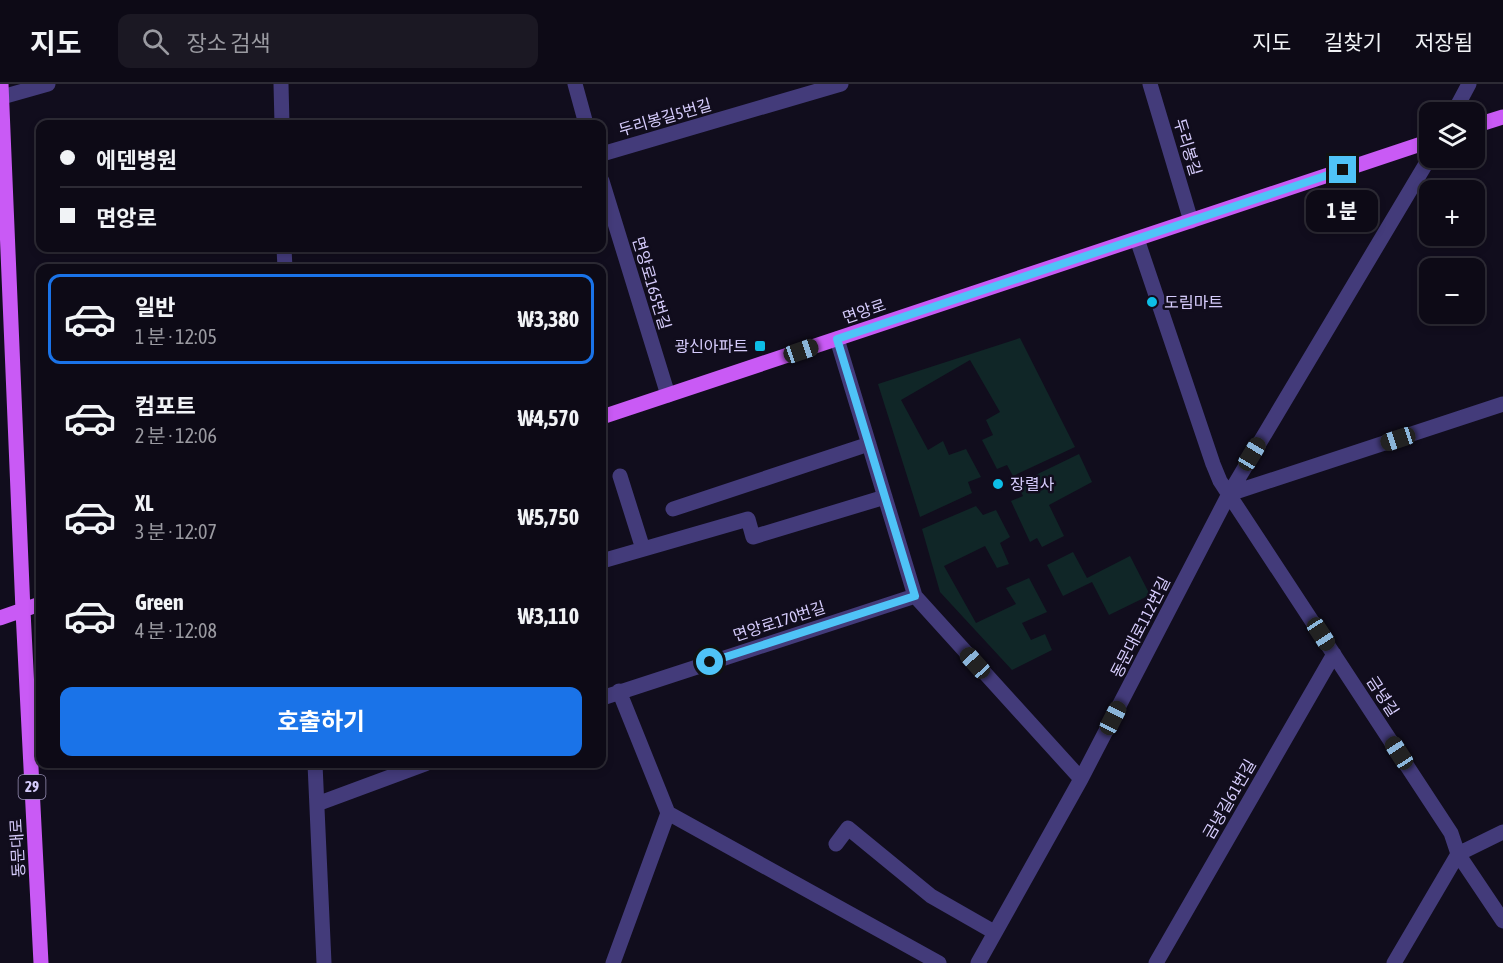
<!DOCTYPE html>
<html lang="ko">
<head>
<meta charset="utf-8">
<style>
  :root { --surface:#0d0a16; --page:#1b1823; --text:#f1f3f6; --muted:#9a9aa1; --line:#2d2b35; --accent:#1a73e8 }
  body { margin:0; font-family:"Asap Condensed","Noto Sans KR",sans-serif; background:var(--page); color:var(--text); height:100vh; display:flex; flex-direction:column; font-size:22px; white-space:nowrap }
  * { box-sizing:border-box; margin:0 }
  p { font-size:20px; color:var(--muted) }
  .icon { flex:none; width:33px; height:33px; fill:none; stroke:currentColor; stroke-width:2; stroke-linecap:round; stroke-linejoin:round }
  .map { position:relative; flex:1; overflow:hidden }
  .drawer { position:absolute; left:36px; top:180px; width:570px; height:504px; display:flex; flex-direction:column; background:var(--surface); border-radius:12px; box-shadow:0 3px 9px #0003,0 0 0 2px var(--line) }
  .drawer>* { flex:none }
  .guide { position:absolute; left:36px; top:36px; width:570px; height:132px; border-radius:12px; box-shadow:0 3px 9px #0003,0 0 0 2px var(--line); display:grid; align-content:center; height:132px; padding:0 24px; background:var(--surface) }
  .tools { position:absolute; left:1419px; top:18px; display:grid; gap:12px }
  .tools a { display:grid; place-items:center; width:66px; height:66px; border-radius:12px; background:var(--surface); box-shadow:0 3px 9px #0003,0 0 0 2px var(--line); font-size:30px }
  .end { position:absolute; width:27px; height:27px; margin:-14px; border:8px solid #4fc3f7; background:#111; box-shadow:0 0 0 3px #111 }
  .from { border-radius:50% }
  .bubble { position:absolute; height:42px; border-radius:12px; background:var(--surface); box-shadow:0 3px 9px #0003,0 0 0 2px var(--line); font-size:20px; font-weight:700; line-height:42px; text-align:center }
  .car { position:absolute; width:18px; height:36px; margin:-18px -9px; border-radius:8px; box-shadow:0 0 4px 2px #0007; background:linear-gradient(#222 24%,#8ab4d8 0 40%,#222 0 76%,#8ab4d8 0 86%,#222 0) }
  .guide b { display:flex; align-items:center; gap:21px; height:57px; font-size:22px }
  .guide b+b { border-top:2px solid var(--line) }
  .guide i { width:15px; height:15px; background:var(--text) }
  ul { padding:10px 0 0; list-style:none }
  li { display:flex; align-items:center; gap:18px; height:90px; margin:0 12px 9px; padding:0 12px; border:3px solid transparent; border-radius:12px }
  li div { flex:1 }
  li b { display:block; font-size:22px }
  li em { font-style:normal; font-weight:700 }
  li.active { border-color:var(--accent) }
  li>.icon { width:54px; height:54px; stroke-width:1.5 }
  .primary-button { display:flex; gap:12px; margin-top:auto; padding:12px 24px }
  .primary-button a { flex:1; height:69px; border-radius:12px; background:var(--accent); color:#fff; font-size:24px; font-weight:700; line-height:69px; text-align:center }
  header { display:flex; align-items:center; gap:36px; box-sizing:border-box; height:84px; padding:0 30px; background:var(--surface); border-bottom:2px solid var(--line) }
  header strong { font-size:28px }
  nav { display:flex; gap:33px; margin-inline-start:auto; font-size:21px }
  .search { width:420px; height:54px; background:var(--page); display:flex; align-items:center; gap:15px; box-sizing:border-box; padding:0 21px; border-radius:12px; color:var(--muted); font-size:22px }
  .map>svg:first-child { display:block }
  .green { fill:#102627 }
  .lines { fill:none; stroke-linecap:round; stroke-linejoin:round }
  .minor { stroke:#433b7a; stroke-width:15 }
  .major { stroke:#c95af5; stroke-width:15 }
  .route { stroke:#4fc3f7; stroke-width:8 }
  .poi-dot { fill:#0dbee7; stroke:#110d1d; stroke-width:2 }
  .labels { text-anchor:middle; stroke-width:5; stroke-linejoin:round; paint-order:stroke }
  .shield { fill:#110d1d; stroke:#9b93b9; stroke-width:1.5 }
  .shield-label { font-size:15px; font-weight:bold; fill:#d6ccfc }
  .street-label { font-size:16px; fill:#d6ccfc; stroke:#110d1d }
  .poi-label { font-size:16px; fill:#d6ccfc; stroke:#110d1d; text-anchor:start }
</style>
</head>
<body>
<header>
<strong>지도</strong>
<div class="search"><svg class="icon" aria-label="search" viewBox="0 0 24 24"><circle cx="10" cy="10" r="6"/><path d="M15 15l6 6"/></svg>장소 검색</div>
<nav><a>지도</a><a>길찾기</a><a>저장됨</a></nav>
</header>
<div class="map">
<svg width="1503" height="879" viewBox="0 0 1503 879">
  <rect width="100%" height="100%" fill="#110d1d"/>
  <path class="green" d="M1020 254 1075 363 1013 392 1007 381 997 385 982 356 993 351 986 336 1000 328 970 276 901 316 928 366 943 357 949 371 966 365 981 393 968 398 972 409 920 433 878 300Z
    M1079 370 1092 398 1049 421 1064 452 1042 463 1037 454 1030 458 1011 417 1023 412 1017 400Z
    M976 422 983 431 996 426 1010 453 1000 459 1009 480 997 484 985 462 944 482 976 539 1016 520 1006 504 1029 494 1047 528 1022 539 1031 556 1045 550 1052 566 1012 586 940 508 922 445Z
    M1073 468 1087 494 1130 472 1150 511 1109 531 1092 498 1063 512 1047 481Z"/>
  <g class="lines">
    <path class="minor" d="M281 0 282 40
      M575 0 586 40
      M1150 0 1191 137
      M2 13 48 0
      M1454 28 1469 0
      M602 70 841 0
      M602 97 668 311
      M1137 155 1213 380 1220 397 1451 749 1458 770 1503 837
      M284 164 285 184
      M837 255 915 512 1081 695
      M620 392 643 465
      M1229 410 1503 320
      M673 425 869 360
      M602 477 748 435 753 453 885 413
      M619 607 668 729
      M602 614 915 512
      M315 680 324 879
      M317 720 425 680
      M668 729 939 879
      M836 760 848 744 931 812 994 848
      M613 879 668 729
      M978 879 1081 695 1229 410 1430 73
      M1156 879 1334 570
      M1394 879 1458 770 1503 748"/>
    <path class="major" d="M1 0 23 527 41 879
      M1474 42 1503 33
      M602 333 1430 57
      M0 534 40 520"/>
  </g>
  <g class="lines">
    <path class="route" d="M710 578 915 512 837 255 1343 86"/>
  </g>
  <g class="poi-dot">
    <circle cx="1152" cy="218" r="6"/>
    <rect x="754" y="256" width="12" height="12" rx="3"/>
    <circle cx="998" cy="400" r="6"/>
  </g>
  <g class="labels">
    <rect class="shield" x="18.5" y="691" width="27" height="24" rx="4.5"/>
    <g class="shield-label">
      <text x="32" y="708">29</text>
    </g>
    <g class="street-label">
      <text transform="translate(665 33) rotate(-16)" y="6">두리봉길5번길</text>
      <text transform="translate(1188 63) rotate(73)" y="6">두리봉길</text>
      <text transform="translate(652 199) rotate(73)" y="6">면앙로165번길</text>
      <text transform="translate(864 227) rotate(-19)" y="6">면앙로</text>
      <text transform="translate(779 537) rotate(-18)" y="6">면앙로170번길</text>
      <text transform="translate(1140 543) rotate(-63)" y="6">동문대로112번길</text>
      <text transform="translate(1383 612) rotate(57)" y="6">금녕길</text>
      <text transform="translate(1229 715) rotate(-60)" y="6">금녕길61번길</text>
      <text transform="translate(17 764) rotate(-93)" y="6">동문대로</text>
    </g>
    <g class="poi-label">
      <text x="1164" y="224">도림마트</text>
      <text x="748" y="268" text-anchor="end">광신아파트</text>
      <text x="1010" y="406">장렬사</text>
    </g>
  </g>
</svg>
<div class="tools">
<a><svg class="icon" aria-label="layers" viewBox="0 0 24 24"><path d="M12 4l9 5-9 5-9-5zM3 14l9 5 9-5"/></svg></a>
<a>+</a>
<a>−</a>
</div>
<i class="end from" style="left:710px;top:578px"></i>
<i class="end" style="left:1343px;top:86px"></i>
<div class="bubble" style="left:1306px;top:106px;width:72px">1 분</div>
<i class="car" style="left:801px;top:267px;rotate:71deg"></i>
<i class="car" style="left:1398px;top:355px;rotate:252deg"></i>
<i class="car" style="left:1252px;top:370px;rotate:31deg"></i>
<i class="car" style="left:1321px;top:550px;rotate:147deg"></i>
<i class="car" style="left:975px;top:579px;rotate:318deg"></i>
<i class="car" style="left:1113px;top:634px;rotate:27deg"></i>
<i class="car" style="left:1399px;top:669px;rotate:327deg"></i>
<div class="guide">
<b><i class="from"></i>에덴병원</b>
<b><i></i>면앙로</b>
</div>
<section class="drawer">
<ul>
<li class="active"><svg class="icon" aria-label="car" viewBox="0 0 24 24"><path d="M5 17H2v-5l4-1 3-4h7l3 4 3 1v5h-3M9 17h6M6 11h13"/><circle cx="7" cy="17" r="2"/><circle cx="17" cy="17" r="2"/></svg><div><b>일반</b><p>1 분 · 12:05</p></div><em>₩3,380</em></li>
<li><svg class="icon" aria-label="car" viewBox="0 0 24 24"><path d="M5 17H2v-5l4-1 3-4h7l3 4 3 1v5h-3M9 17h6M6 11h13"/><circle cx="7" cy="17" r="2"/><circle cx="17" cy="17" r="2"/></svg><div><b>컴포트</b><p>2 분 · 12:06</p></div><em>₩4,570</em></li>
<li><svg class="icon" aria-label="car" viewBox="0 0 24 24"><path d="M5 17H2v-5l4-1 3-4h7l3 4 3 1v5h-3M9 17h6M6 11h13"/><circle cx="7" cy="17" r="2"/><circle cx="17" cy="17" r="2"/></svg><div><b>XL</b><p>3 분 · 12:07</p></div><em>₩5,750</em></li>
<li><svg class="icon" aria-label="car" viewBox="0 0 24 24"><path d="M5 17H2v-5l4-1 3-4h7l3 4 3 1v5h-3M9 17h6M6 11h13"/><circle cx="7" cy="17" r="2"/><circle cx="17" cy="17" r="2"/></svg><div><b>Green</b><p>4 분 · 12:08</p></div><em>₩3,110</em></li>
</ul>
<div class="primary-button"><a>호출하기</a></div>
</section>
</div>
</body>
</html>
